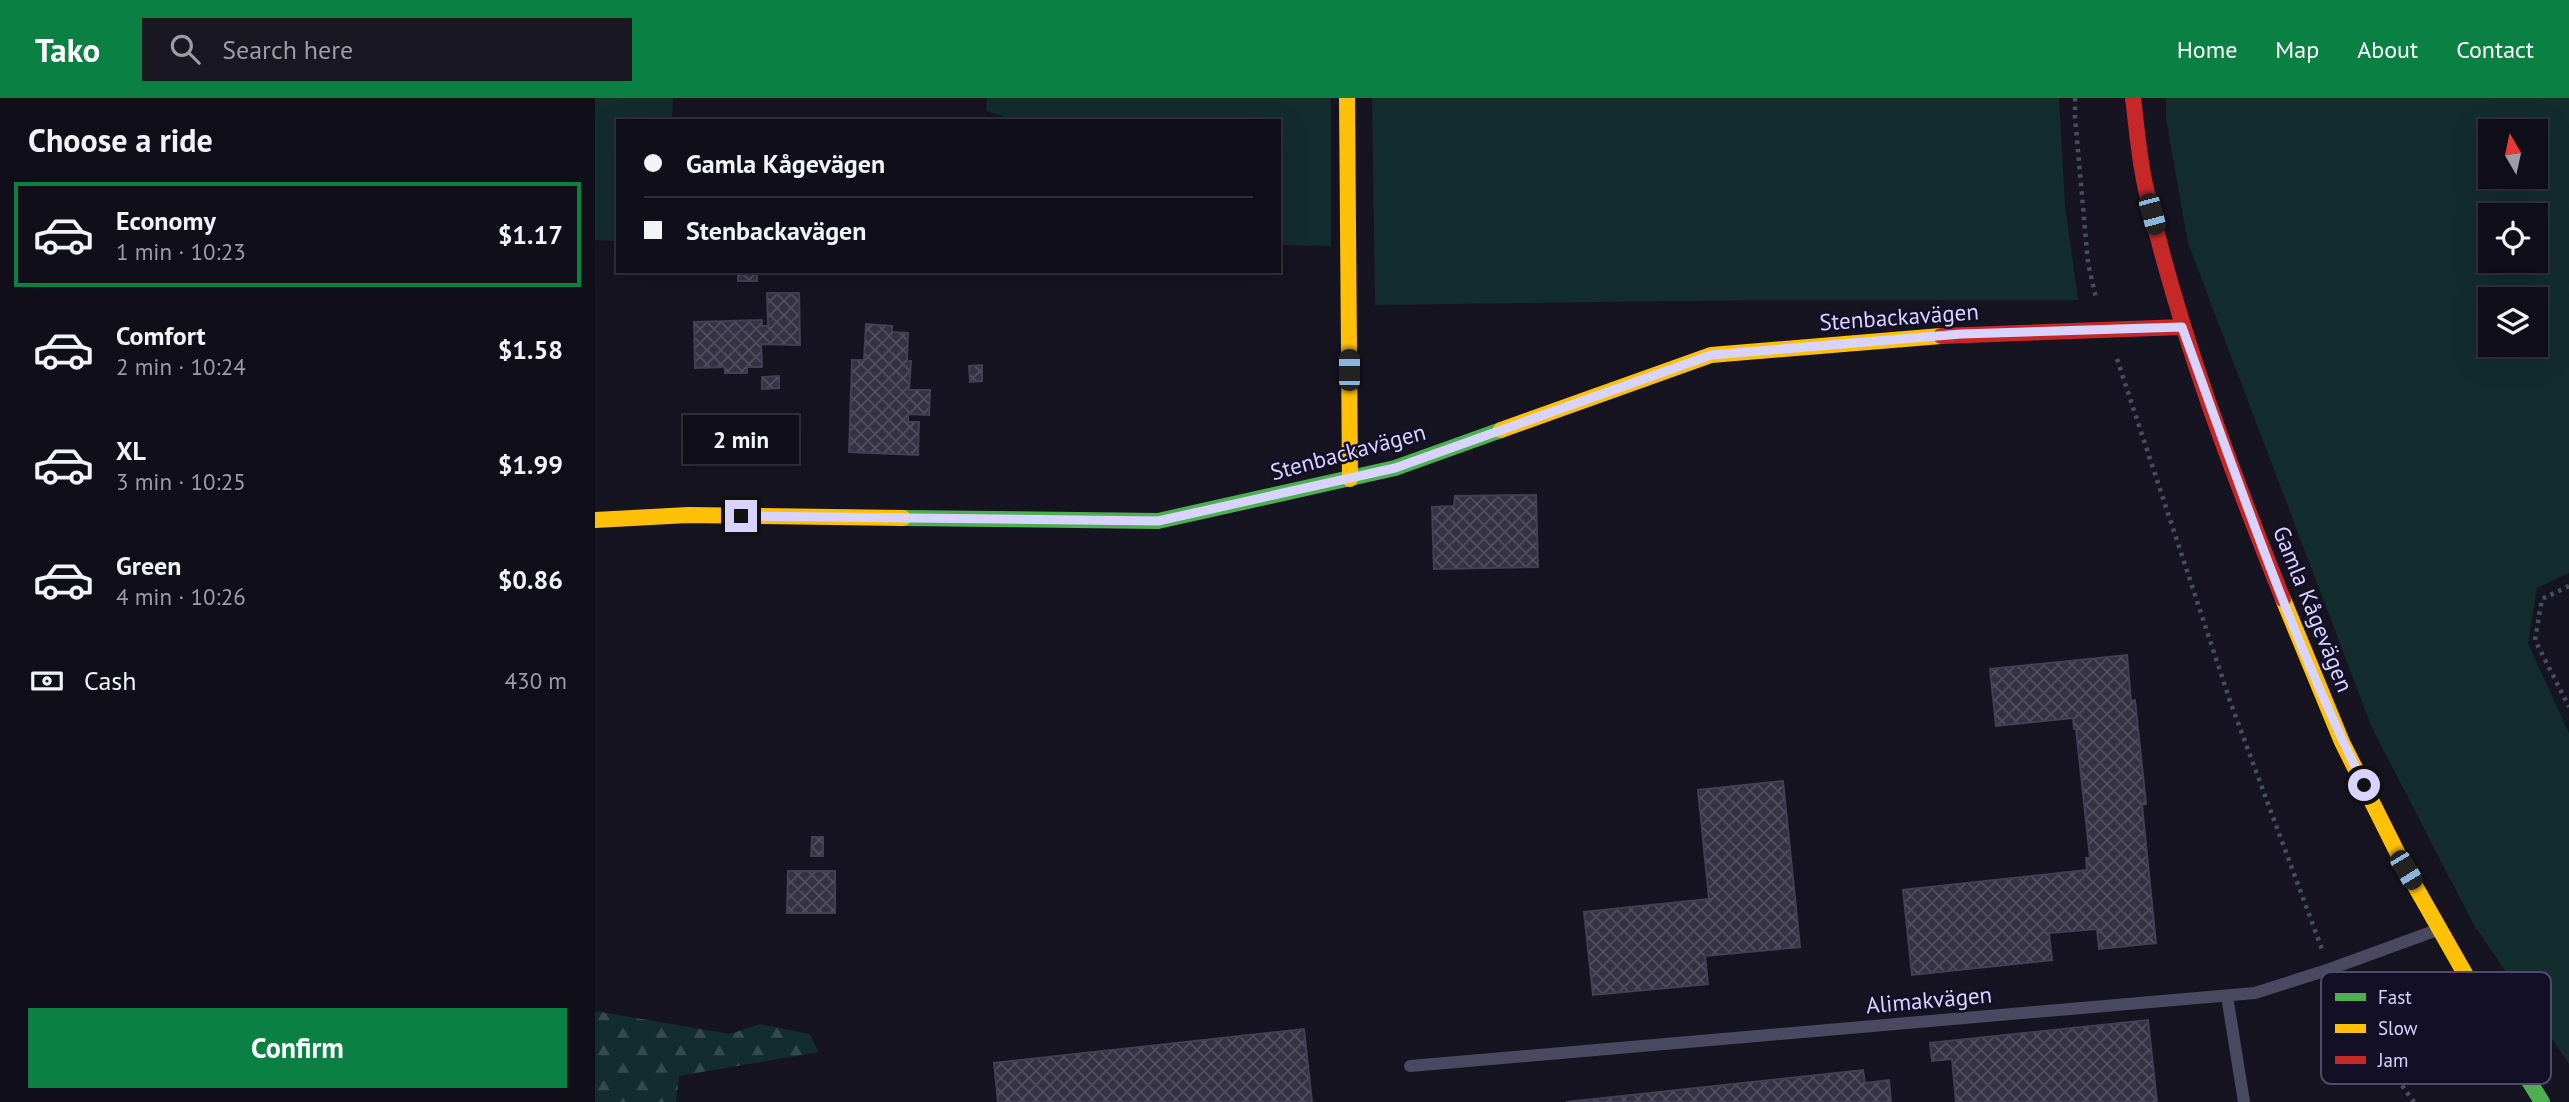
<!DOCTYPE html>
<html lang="en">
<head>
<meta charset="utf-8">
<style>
  :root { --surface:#100f19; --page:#191822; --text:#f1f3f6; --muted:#9c9ca2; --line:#302f38; --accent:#0b8043 }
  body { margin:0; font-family:"PT Sans",sans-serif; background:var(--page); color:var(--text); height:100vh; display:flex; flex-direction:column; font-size:26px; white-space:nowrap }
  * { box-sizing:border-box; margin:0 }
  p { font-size:23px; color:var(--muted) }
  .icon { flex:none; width:38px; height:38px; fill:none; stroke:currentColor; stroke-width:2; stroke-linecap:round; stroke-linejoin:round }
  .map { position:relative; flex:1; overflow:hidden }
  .sheet { display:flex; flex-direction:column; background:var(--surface); width:595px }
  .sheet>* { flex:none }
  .top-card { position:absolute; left:21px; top:21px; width:665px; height:154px; border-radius:0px; box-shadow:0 7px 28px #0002,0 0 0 2px var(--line); display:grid; align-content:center; height:154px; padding:0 28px; background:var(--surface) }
  .needle { width:46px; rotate:351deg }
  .controls { position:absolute; left:1883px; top:21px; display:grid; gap:14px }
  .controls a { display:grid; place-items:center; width:70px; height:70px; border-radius:0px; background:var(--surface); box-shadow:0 7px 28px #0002,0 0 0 2px var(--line); font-size:35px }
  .end { position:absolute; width:32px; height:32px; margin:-16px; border:9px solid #d9d4ff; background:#111; box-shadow:0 0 0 4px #111 }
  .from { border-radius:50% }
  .bubble { position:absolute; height:49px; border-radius:0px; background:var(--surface); box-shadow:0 7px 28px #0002,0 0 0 2px var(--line); font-size:23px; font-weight:800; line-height:49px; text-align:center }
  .car { position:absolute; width:21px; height:42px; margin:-21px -10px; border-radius:9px; box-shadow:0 0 5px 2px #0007; background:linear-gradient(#222 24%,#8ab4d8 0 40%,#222 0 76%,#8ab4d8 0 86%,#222 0) }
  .top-card b { display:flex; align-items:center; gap:24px; height:66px; font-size:26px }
  .top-card b+b { border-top:2px solid var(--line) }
  .top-card i { width:18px; height:18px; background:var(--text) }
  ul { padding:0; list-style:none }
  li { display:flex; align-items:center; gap:21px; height:105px; margin:0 14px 10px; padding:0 14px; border:4px solid transparent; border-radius:0px }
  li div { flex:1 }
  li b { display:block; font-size:26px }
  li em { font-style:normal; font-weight:800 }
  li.active { border-color:var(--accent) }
  li>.icon { width:63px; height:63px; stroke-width:1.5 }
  h2 { padding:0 28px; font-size:32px; line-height:84px }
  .pay { display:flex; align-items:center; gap:18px; height:77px; padding:0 28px; font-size:26px }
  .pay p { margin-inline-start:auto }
  .cta { display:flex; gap:14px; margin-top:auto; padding:14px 28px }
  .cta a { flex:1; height:80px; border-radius:0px; background:var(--accent); color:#fff; font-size:28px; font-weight:800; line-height:80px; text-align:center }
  header { display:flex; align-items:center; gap:42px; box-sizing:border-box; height:98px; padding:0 35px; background:var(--accent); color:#fff }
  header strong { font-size:33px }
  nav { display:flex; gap:38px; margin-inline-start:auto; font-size:24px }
  .search { width:490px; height:63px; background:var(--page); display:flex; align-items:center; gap:18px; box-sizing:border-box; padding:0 24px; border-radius:0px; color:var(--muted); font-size:26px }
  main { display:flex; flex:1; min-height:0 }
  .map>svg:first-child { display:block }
  .grass { fill:#132c2d; fill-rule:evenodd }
  .forest { fill:url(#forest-firs) }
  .building { fill:url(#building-cross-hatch); stroke:#433f54; stroke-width:2 }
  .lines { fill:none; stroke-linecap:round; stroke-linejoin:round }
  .path { stroke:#44505f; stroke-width:4.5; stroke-dasharray:3.5 5; stroke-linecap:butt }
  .lane { stroke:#4a4962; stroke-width:12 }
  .fast { stroke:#4caf50; stroke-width:16 }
  .slow { stroke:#ffc107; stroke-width:16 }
  .jam { stroke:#c62828; stroke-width:16 }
  .route { stroke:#d9d4ff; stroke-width:9 }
  .labels { text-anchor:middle; stroke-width:5; stroke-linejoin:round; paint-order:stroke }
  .street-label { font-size:23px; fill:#d9d4ff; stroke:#130f26 }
  .key { fill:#130f26; stroke:#4e4a67; stroke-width:2 }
  .key-label { font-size:19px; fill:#d9d4ff }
</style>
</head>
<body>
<header>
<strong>Tako</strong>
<div class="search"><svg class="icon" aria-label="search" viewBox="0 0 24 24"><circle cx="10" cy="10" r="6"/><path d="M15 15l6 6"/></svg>Search here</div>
<nav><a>Home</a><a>Map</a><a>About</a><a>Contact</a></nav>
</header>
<main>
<section class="sheet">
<h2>Choose a ride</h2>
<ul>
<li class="active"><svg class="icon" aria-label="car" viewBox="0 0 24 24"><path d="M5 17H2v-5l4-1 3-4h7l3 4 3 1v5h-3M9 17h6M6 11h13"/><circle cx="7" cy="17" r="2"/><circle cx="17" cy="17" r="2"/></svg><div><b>Economy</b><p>1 min · 10:23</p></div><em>$1.17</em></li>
<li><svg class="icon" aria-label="car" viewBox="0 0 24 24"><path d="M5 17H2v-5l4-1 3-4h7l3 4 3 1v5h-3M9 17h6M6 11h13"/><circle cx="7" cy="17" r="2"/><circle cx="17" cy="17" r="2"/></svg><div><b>Comfort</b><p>2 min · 10:24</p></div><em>$1.58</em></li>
<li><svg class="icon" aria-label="car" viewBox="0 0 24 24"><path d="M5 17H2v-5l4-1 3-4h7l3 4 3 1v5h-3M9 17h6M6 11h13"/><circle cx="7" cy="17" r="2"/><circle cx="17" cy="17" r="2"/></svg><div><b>XL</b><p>3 min · 10:25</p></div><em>$1.99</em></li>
<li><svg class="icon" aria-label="car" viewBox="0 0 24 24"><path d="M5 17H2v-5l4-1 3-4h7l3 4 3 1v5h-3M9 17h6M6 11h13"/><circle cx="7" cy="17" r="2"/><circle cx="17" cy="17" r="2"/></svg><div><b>Green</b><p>4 min · 10:26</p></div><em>$0.86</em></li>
</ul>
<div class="pay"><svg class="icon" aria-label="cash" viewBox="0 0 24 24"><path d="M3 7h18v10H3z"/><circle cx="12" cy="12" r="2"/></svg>Cash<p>430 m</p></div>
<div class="cta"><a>Confirm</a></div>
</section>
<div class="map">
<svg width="1974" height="1004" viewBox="0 0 1974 1004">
  <defs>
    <pattern id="forest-firs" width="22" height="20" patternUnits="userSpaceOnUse" patternTransform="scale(1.75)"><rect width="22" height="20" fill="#132c2d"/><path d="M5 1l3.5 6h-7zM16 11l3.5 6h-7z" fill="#354a4c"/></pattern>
    <pattern id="building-cross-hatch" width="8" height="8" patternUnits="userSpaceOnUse" patternTransform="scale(1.75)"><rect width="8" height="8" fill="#343243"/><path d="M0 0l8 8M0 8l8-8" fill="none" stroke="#514f5f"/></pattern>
  </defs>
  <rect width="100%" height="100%" fill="#161421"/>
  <path class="grass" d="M0 0H78L77 23H23V143L0 142Z
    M392 0H736V148L684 147V23H422L391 13Z
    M777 0H1464L1470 107 1483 202H1164L780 207Z
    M1571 0H1974V475L1942 490 1933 546 1974 635V966L1879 827 1777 630 1593 145 1571 21ZM1941 33V79H1895V33ZM1895 117H1941V163H1895ZM1895 201H1941V247H1895Z"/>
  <path class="forest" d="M0 913 135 936 165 926 214 936 224 954 84 978 81 1004H0Z"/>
  <path class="building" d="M143 173H162V183H143Z
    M172 195H204L205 247 166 246 167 269H152V275H130V269L100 270 99 224 167 222V228H173Z
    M271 226 297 228V234L313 235 312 263H316L314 292H335L334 317 313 316V324H324L323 357 254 354 257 262H269Z
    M387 267V283L375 284 374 268Z
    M184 278V290L167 291V279Z
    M941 397 943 469 839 471 837 409 859 408 860 398Z
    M1532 557 1536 603 1540 602 1551 706 1547 707 1561 845 1504 851 1502 831 1454 835 1457 862 1317 877 1308 792 1492 772 1491 760H1495L1481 631H1479L1478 620 1401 628 1395 571Z
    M1188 683 1205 849 1110 858 1113 886 998 897 989 814 1114 801 1103 692Z
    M217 739H228V758H216Z
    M193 773H240V815H192Z
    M1553 922 1562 1004H1361L1357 961 1337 963 1335 945Z
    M709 931 717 1004H403L399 965Z
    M1268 972 1270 985 1294 982 1296 1004H971Z"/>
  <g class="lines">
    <path class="path" d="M1480 0V19L1493 165 1501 200
      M1522 261 1635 603 1728 854
      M1974 488 1947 501 1940 542 1974 609
      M1744 887 1777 947 1819 1004"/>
    <path class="lane" d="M1632 898 1649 1004
      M815 968 1660 895 1735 871 1842 832"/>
    <path class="fast" d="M308 420 563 423 800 370 906 332
      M1894 918 1947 1004"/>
    <path class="slow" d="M752 0 755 381
      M906 332 1116 257 1346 238
      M0 422 93 417 308 420
      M1688 501 1747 644 1811 772 1894 918"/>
    <path class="jam" d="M1538 0C1542 31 1544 64 1552 95 1584 234 1635 369 1688 501
      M1346 238 1587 229"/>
  </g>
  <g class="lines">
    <path class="route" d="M146 418 563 423 800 370 1116 257 1366 236 1587 229C1643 383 1696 539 1769 687"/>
  </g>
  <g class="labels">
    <g class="street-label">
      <text transform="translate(1304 219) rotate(-4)" y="8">Stenbackavägen</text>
      <text transform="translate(753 354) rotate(-15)" y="8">Stenbackavägen</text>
      <text transform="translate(1718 511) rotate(68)" y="8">Gamla Kågevägen</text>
      <text transform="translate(1334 902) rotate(-5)" y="8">Alimakvägen</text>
    </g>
  </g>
  <rect x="1726" y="874" width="230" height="112" rx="10" class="key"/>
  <rect x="1740" y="895" width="31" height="8" fill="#4caf50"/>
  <rect x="1740" y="926" width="31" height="9" fill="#ffc107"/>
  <rect x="1740" y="958" width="31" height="8" fill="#c62828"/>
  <g class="key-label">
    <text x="1783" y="906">Fast</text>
    <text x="1783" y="937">Slow</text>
    <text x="1783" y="969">Jam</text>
  </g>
</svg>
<div class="controls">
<a><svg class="needle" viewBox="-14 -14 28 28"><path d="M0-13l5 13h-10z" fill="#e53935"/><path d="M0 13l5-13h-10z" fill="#9c9ca2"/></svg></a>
<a><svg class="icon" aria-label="locate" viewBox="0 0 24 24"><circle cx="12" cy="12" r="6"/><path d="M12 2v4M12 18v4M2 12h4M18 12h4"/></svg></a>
<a><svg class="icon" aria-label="layers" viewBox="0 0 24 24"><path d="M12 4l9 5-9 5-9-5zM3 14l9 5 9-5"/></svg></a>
</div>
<i class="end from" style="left:1769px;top:687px"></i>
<i class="end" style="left:146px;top:418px"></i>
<div class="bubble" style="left:88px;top:317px;width:116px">2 min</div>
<i class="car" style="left:1557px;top:116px;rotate:165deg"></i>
<i class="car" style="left:754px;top:272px;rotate:0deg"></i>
<i class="car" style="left:1811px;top:772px;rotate:149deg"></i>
<div class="top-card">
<b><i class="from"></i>Gamla Kågevägen</b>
<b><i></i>Stenbackavägen</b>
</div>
</div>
</main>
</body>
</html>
